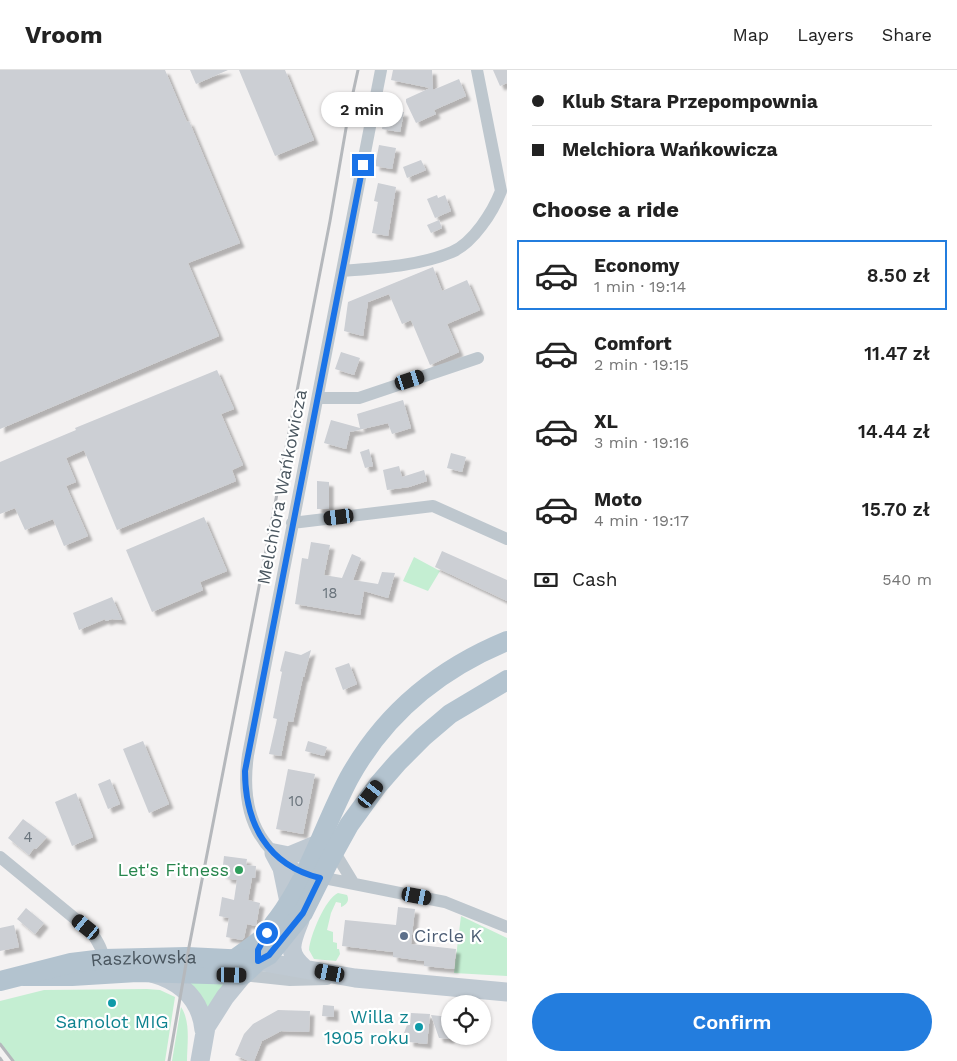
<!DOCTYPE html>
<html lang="en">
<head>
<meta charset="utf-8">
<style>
  :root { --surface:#fff; --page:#f2f2f2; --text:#222; --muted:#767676; --line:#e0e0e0; --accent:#237dde }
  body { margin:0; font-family:"Work Sans",sans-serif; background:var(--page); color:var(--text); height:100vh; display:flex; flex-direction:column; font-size:19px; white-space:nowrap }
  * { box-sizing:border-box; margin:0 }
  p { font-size:16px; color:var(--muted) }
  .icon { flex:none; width:28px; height:28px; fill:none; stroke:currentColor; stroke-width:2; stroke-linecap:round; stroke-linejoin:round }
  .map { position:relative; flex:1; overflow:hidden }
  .details { display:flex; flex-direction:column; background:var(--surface); width:450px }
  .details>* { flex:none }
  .guide { display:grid; align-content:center; height:110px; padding:0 25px; background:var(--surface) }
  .controls { position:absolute; left:441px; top:925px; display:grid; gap:10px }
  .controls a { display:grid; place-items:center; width:50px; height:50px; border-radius:50%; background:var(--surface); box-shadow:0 1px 4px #0004; font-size:25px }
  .end { position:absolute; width:22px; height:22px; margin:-11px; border:6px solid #1a73e8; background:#fff; box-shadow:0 0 0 2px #fff }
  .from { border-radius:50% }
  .bubble { position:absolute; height:35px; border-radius:18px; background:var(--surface); box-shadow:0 1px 4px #0004; font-size:16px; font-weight:600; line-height:35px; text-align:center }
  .car { position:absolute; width:15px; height:30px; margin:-15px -8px; border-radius:6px; box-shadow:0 0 4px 1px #0007; background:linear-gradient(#222 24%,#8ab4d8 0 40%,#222 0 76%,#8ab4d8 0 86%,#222 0) }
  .guide b { display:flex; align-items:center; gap:18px; height:48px; font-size:19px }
  .guide b+b { border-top:1px solid var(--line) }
  .guide i { width:12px; height:12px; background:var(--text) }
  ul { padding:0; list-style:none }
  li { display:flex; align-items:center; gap:15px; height:70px; margin:0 10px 8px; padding:0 15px; border:2px solid transparent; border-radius:0px }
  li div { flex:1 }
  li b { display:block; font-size:19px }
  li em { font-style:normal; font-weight:600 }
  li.current { border-color:var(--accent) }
  li>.icon { width:45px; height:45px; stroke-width:1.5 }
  h2 { padding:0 25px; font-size:22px; line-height:60px }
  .pay { display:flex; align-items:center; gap:12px; height:55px; padding:0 25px; font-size:19px }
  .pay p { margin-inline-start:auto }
  .primary-button { display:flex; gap:10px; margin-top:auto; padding:10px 25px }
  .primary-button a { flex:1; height:58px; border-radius:30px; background:var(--accent); color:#fff; font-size:20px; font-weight:600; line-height:58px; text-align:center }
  header { display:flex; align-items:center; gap:30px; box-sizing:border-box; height:70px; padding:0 25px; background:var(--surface); border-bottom:1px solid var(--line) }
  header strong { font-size:24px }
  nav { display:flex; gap:28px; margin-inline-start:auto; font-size:18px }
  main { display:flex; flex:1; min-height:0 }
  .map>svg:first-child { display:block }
  .green { fill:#c4eed2 }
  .building { fill:#cccfd4; filter:url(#shadow) }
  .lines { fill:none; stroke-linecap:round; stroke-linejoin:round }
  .street { stroke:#bec7ce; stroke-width:12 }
  .secondary { stroke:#bfc9d2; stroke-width:19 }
  .primary { stroke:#b3c3cf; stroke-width:20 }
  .rail { stroke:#b5b8bc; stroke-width:3 }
  .route { stroke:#1a73e8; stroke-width:6 }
  .leisure-dot { fill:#2e9e5b; stroke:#fff; stroke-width:2 }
  .service-dot { fill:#5c6f8a; stroke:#fff; stroke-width:2 }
  .culture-dot { fill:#0f9aa8; stroke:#fff; stroke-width:2 }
  .labels { text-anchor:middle; stroke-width:4.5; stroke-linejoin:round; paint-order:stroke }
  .number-label { font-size:15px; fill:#6a747c }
  .street-label { font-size:18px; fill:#4a565f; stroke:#fff }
  .leisure-label { font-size:18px; fill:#27864d; stroke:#fff; text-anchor:end }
  .service-label { font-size:18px; fill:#4e5e75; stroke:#fff; text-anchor:start }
  .culture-label { font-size:18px; fill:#0d838f; stroke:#fff; text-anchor:end }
</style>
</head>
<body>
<header>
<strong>Vroom</strong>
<nav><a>Map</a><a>Layers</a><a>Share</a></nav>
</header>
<main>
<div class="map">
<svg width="507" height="991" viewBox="0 0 507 991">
  <defs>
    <filter id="shadow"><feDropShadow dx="4.5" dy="4.5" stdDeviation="1" flood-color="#0004"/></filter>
  </defs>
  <rect width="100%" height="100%" fill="#f4f2f2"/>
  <path class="green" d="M414 487 440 501 428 521 403 511Z
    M338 823 347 825C350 831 346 835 341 837V833L336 832 331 843 327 860 333 862V872L337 873V879H339L340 884 336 891 314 889 309 880C310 866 325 829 338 823Z
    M461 846 507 868V906L454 903Z
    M187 911 226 913 207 945Z
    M147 919 160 920 175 927 165 991H13L0 975V931L44 920Z
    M181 937C191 952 187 974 187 991H172Z"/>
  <path class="building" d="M0 0H165L187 52 189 51 240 173 188 193 219 266 0 359Z
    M190 0H228L196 14Z
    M239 0H285L314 70 275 86Z
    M393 0H432L433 20 459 9 466 26 434 40 436 44 416 53 406 32V29L430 18 391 10Z
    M493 0H507V13L500 16Z
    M385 40 404 42 400 62 382 59Z
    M379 75 396 78 392 99 375 96Z
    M421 90 426 100 407 108 403 97Z
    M378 113 396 117 388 166 372 163 378 132 374 131Z
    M437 125 438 128 445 125 451 141 435 148 427 129Z
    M439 150 442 158 431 163 427 155Z
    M433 197 442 221 467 210 480 240 447 254 459 282 430 295 411 250 402 254 389 224 368 232 363 266 344 261 348 232Z
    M341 282 360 288 354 305 335 299Z
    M217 300 234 339 221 344 243 395 232 400 236 411 117 460 84 380 66 388 76 412 66 416 88 466 64 476 53 449 25 460 15 438 0 444V392L76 360 75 358Z
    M403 330 411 358 392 364 388 353 350 362 346 379 324 373 331 350 360 358 357 344Z
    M369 379 373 396 365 398 360 382Z
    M451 383 466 387 462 402 447 398Z
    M399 396 402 407 424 400 427 411 409 417 387 420 383 400Z
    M317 411 329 412V439H317Z
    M204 447 227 501 200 512 203 520 152 542 126 480Z
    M311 472 330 475 324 505 342 508 352 484 361 488 353 510 378 514 382 502 395 503 388 528 364 521 360 545 295 534 302 488 308 489Z
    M442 481 507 510V531L435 497Z
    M112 527 122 550 112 549 106 551 105 549 79 560 73 543Z
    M311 580 304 607H303L293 652 288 651 281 686 269 684 277 649 273 648 282 602 280 601 285 581 301 585Z
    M349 593 357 614 343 620 335 598Z
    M143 671 169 734 149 743 123 679Z
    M308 671 327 677 324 686 305 681Z
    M288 699 315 704 303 764 276 759Z
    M110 709 120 734 108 739 98 714Z
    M76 723 93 767 72 776 55 732Z
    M23 749 47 767 36 779 34 778 29 785 8 768Z
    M224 786 247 789 246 795 256 796 255 808H252L248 830 260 833 256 856 247 854 244 868 242 870 226 867 229 848 219 846 222 827 234 830 237 810 226 808 227 805 222 804Z
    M398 837 415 839 411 874 456 879 454 899 424 896V891L393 887V882L342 876 345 850 396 855Z
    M26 838 44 853 35 864 17 849Z
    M14 855 19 877 0 881V858Z
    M323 935 334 936V947L322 946Z
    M278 940 310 941 309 962 281 961 262 971 254 991H249L235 985 244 964 253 954Z
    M411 943 430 944 427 974 409 972V963H404L407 955H410Z
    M431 945 450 947V969L439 968Z"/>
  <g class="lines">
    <path class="street" d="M381 0 248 685C243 720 247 756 273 782 282 791 293 797 304 804L445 832 507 857
      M343 201C378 198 419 196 452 182 473 173 493 142 501 121L477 0
      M318 328H359L478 288
      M292 453 433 436 507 469
      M334 781 354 814
      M0 787 90 861C99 872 103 881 105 895
      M243 905 290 910 327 909"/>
    <path class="secondary" d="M274 783 282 798 289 832
      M274 783 289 786 318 774
      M300 850C292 871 285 882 304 898
      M258 881V891L355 908 507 922
      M152 903C181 911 201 930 204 960
      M200 991 206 957 225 927 243 905"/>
    <g class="primary">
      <path d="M235 889C244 882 254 876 263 868 268 863 272 856 277 850 309 808 324 755 349 708 385 643 439 599 507 571"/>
      <path d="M23 906H72L137 902 243 905 258 891 269 885 303 843 328 793 349 755 378 715 398 692 423 667 450 644 507 610"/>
      <path id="s1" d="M0 911 71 893 104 889 187 887 248 890"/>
    </g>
    <path class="rail" d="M0 974 13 991
      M0 988 2 991
      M169 991 189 877 330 151 349 41 358 0"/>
  </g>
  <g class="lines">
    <path class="route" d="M267 863 258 880V891L269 885 303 843 320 808C267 795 245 753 245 701L363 95"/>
  </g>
  <circle class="leisure-dot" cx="239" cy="800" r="5"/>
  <circle class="service-dot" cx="404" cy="866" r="5"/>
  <g class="culture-dot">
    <circle cx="112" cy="933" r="5"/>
    <circle cx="419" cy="957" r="5"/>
  </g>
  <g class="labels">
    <g class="number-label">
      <text x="330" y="528">18</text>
      <text x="296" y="736">10</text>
      <text x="28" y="772">4</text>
    </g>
    <g class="street-label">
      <text transform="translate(282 417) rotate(-79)" y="6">Melchiora Wańkowicza</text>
      <text dy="6" stroke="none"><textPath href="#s1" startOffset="146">Raszkowska</textPath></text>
    </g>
    <g class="leisure-label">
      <text x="229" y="806">Let's Fitness</text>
    </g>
    <g class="service-label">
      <text x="414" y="872">Circle K</text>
    </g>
    <g class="culture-label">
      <text x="409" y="953">Willa z<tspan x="409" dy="21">1905 roku</tspan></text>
      <text x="112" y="958" text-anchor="middle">Samolot MIG</text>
    </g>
  </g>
</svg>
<div class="controls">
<a><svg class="icon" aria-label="locate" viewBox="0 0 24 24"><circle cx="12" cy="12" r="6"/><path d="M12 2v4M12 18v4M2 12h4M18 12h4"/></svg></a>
</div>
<i class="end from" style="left:267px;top:863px"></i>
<i class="end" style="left:363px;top:95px"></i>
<div class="bubble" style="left:321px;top:22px;width:82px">2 min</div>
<i class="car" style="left:410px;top:310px;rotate:72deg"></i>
<i class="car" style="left:339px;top:447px;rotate:263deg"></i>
<i class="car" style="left:371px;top:724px;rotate:38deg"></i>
<i class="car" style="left:417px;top:826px;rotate:101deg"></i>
<i class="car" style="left:86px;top:857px;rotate:309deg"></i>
<i class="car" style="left:330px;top:903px;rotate:281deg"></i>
<i class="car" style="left:232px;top:905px;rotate:91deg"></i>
</div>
<section class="details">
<div class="guide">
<b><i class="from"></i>Klub Stara Przepompownia</b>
<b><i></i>Melchiora Wańkowicza</b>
</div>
<h2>Choose a ride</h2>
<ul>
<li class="current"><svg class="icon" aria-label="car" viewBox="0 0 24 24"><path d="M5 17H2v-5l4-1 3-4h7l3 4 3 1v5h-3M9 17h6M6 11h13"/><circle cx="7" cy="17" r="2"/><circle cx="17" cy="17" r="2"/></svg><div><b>Economy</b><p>1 min · 19:14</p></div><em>8.50 zł</em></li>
<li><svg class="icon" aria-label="car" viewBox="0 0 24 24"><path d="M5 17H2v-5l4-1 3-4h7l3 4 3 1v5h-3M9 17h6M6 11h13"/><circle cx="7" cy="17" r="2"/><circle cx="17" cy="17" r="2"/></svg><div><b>Comfort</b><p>2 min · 19:15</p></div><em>11.47 zł</em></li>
<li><svg class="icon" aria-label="car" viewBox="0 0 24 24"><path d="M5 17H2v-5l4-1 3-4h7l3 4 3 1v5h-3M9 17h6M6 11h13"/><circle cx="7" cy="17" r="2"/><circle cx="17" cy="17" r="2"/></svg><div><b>XL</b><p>3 min · 19:16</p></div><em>14.44 zł</em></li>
<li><svg class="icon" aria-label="car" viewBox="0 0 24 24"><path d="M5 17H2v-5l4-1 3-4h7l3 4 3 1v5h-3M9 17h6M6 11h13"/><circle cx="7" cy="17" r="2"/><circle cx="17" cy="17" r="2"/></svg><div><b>Moto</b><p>4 min · 19:17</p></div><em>15.70 zł</em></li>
</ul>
<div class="pay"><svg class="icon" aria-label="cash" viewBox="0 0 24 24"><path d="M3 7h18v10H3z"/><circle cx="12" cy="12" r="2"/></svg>Cash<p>540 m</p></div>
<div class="primary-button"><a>Confirm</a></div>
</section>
</main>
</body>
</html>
